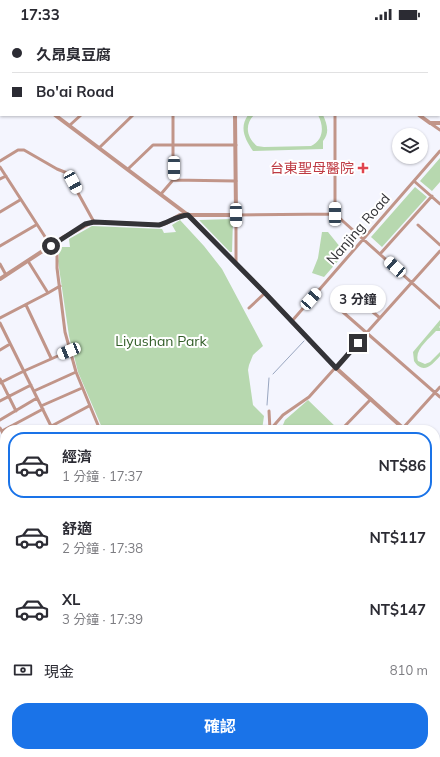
<!DOCTYPE html>
<html lang="zh-TW">
<head>
<meta charset="utf-8">
<style>
  :root { --surface:#fff; --page:#f7f7f7; --text:#2b2b33; --muted:#7c7c81; --line:#e1e1e2; --accent:#1a73e8 }
  body { margin:0; font-family:Mulish,"Noto Sans TC",sans-serif; background:var(--page); color:var(--text); height:100vh; display:flex; flex-direction:column; font-size:15px; white-space:nowrap }
  * { box-sizing:border-box; margin:0 }
  p { font-size:13px; color:var(--muted) }
  .icon { flex:none; width:22px; height:22px; fill:none; stroke:currentColor; stroke-width:2; stroke-linecap:round; stroke-linejoin:round }
  .map { position:relative; flex:1; overflow:hidden }
  .panel { position:absolute; left:0px; top:397px; width:440px; height:332px; display:flex; flex-direction:column; background:var(--surface); border-radius:16px 16px 0 0; box-shadow:0 1px 3px #0004 }
  .panel>* { flex:none }
  .hud { position:absolute; left:0px; top:0px; width:440px; height:88px; box-shadow:0 1px 3px #0004; display:grid; align-content:center; height:88px; padding:0 12px; background:var(--surface) }
  .tools { position:absolute; left:392px; top:100px; display:grid; gap:8px }
  .tools a { display:grid; place-items:center; width:36px; height:36px; border-radius:50%; background:var(--surface); box-shadow:0 1px 3px #0004; font-size:20px }
  .end { position:absolute; width:18px; height:18px; margin:-9px; border:5px solid #333337; background:#fff; box-shadow:0 0 0 2px #fff }
  .from { border-radius:50% }
  .bubble { position:absolute; height:28px; border-radius:14px; background:var(--surface); box-shadow:0 1px 3px #0004; font-size:13px; font-weight:700; line-height:28px; text-align:center }
  .car { position:absolute; width:12px; height:24px; margin:-12px -6px; border-radius:5px; box-shadow:0 0 3px 1px #0007; background:linear-gradient(#fff 24%,#345 0 40%,#fff 0 76%,#345 0 86%,#fff 0) }
  .hud b { display:flex; align-items:center; gap:14px; height:38px; font-size:15px }
  .hud b+b { border-top:1px solid var(--line) }
  .hud i { width:10px; height:10px; background:var(--text) }
  ul { padding:7px 0 0; list-style:none }
  li { display:flex; align-items:center; gap:12px; height:66px; margin:0 8px 6px; padding:0 4px; border:2px solid transparent; border-radius:16px }
  li div { flex:1 }
  li b { display:block; font-size:15px }
  li em { font-style:normal; font-weight:700 }
  li.active { border-color:var(--accent) }
  li>.icon { width:36px; height:36px; stroke-width:1.5 }
  .pay { display:flex; align-items:center; gap:10px; height:44px; padding:0 12px; font-size:15px }
  .pay p { margin-inline-start:auto }
  .button { display:flex; gap:8px; margin-top:auto; padding:8px 12px }
  .button a { flex:1; height:46px; border-radius:16px; background:var(--accent); color:#fff; font-size:16px; font-weight:700; line-height:46px; text-align:center }
  .status { display:flex; justify-content:space-between; align-items:center; height:28px; padding:0 20px; background:var(--surface); direction:ltr }
  .status svg { height:11px; fill:currentColor }
  .map>svg:first-child { display:block }
  .green { fill:#b7d8af }
  .lines { fill:none; stroke-linecap:round; stroke-linejoin:round }
  .stream { stroke:#99a6c0; stroke-width:1 }
  .river { stroke:#c5d7fa; stroke-width:6 }
  .minor { stroke:#c19589; stroke-width:3 }
  .tertiary { stroke:#c19589; stroke-width:4 }
  .route { stroke:#333337; stroke-width:5 }
  .health-dot { fill:#e0444e; stroke:#fff; stroke-width:1.5 }
  .labels { text-anchor:middle; stroke-width:4; stroke-linejoin:round; paint-order:stroke }
  .health-label { font-size:14px; fill:#be3a42; stroke:#fff; text-anchor:end }
  .street-label { font-size:14px; fill:#333337; stroke:#fff }
  .park-label { font-size:14px; fill:#325e28; stroke:#fff }
</style>
</head>
<body>
<div class="status"><b>17:33</b><svg viewBox="0 0 49 12"><path d="M0 12V9h3v3zM5 12V6h3v6zM10 12V3h3v9zM15 12V0h3v12zM26 1h20v11H26zM47 4h2v5h-2z"/></svg></div>
<div class="map">
<svg width="440" height="729" viewBox="0 0 440 729">
  <rect width="100%" height="100%" fill="#f4f5fe"/>
  <path class="green" d="M248 87H254C244 97 247 110 257 118L264 119 311 118C324 112 324 98 318 87H323C327 96 330 105 323 113V121L253 123C245 111 239 100 248 87Z
    M440 130V154L432 163 420 153Z
    M415 159 427 169 382 219 371 209Z
    M233 191 232 224H230L199 192Z
    M180 192 204 218 222 241 263 318 253 327 249 337 248 342 253 377 264 388 262 402H103L78 344 69 308 58 233 60 219H70L69 211 92 198 162 201 164 205 176 204 172 197Z
    M322 204H328L345 225 324 249 312 245 318 230Z
    M440 292V298L439 299 440 300V303H436C429 311 414 322 418 333L425 336 430 334 440 324V328C432 337 423 347 414 333L413 324Z
    M308 372 339 402H281L285 392Z
    M435 491 440 496V561L435 557Z
    M315 724H396H393L397 729H315L317 727 315 726Z"/>
  <g class="lines">
    <path class="stream" d="M273 346 304 313
      M267 377 269 350
      M242 725 244 729"/>
    <path class="river" d="M0 549 5 558
      M143 724 145 729"/>
    <path class="minor" d="M56 0 57 1
      M165 0 166 1
      M366 0V1
      M434 0V1
      M34 1 35 0
      M80 1 81 0
      M124 1 125 0
      M176 1 177 0
      M439 6H440
      M0 32 1 31
      M439 36H440
      M335 87V186
      M430 95 440 102
      M70 97 81 87
      M99 120 133 87
      M0 133 18 122H24L57 141 67 145 94 194
      M0 139 51 218
      M128 141 153 117H236
      M0 151 6 148
      M173 152 236 153
      M414 153 440 176
      M161 166 173 152V87
      M0 184 20 172
      M418 197 440 217
      M57 214V240L65 304 76 344 100 402
      M0 218 36 197
      M380 226 432 168
      M28 233 48 265
      M236 235V187L335 186 440 280
      M0 236 6 247
      M349 264 380 290
      M26 277 51 330
      M336 278 440 369
      M249 280 265 265
      M0 290 48 265 60 258
      M292 293 440 123
      M0 295 53 402
      M0 322 10 316
      M0 351 16 383
      M0 355 24 343 69 323
      M34 363 76 344
      M0 373 31 357
      M41 378 82 360
      M269 383 270 402
      M0 392 37 370
      M0 400 5 409
      M403 400 440 359
      M44 402 89 378
      M270 402 283 387 309 369 440 223
      M341 402 371 371
      M2 403 43 381
      M0 425 5 422
      M0 466 5 473
      M435 487 440 491
      M0 630 5 627
      M0 657 5 654
      M0 678 5 675
      M0 695 5 692
      M435 716 440 720
      M163 724 166 729
      M274 724 277 729
      M0 726 5 724"/>
    <path class="tertiary" d="M235 0V1
      M284 0 285 1
      M0 27 1 28
      M55 87 188 187 265 265 336 340 405 402
      M419 87 430 95H440
      M0 251 64 209 90 195 94 194 159 197 166 195 180 187H236L235 87
      M435 429 440 433
      M0 610 5 616
      M435 618 440 614
      M79 724 82 729
      M228 729 238 724"/>
  </g>
  <g class="lines">
    <path class="route" d="M51 218 85 196 94 194 159 197C169 194 177 188 188 187L265 265 336 340 358 315"/>
  </g>
  <path class="health-dot" d="M361 134h4v4h4v4h-4v4h-4v-4h-4v-4h4z"/>
  <g class="labels">
    <g class="health-label">
      <text x="354" y="145">台東聖母醫院</text>
    </g>
    <g class="street-label">
      <text transform="translate(358 201) rotate(-49)" y="5">Nanjing Road</text>
    </g>
    <g class="park-label">
      <text x="161" y="318">Liyushan Park</text>
    </g>
  </g>
</svg>
<div class="tools">
<a><svg class="icon" aria-label="layers" viewBox="0 0 24 24"><path d="M12 4l9 5-9 5-9-5zM3 14l9 5 9-5"/></svg></a>
</div>
<i class="end from" style="left:51px;top:218px"></i>
<i class="end" style="left:358px;top:315px"></i>
<div class="bubble" style="left:330px;top:257px;width:56px">3 分鐘</div>
<i class="car" style="left:174px;top:140px;rotate:180deg"></i>
<i class="car" style="left:73px;top:154px;rotate:152deg"></i>
<i class="car" style="left:335px;top:186px;rotate:0deg"></i>
<i class="car" style="left:236px;top:187px;rotate:179deg"></i>
<i class="car" style="left:395px;top:239px;rotate:312deg"></i>
<i class="car" style="left:311px;top:271px;rotate:41deg"></i>
<i class="car" style="left:69px;top:323px;rotate:248deg"></i>
<div class="hud">
<b><i class="from"></i>久昂臭豆腐</b>
<b><i></i>Bo'ai Road</b>
</div>
<section class="panel">
<ul>
<li class="active"><svg class="icon" aria-label="car" viewBox="0 0 24 24"><path d="M5 17H2v-5l4-1 3-4h7l3 4 3 1v5h-3M9 17h6M6 11h13"/><circle cx="7" cy="17" r="2"/><circle cx="17" cy="17" r="2"/></svg><div><b>經濟</b><p>1 分鐘 · 17:37</p></div><em>NT$86</em></li>
<li><svg class="icon" aria-label="car" viewBox="0 0 24 24"><path d="M5 17H2v-5l4-1 3-4h7l3 4 3 1v5h-3M9 17h6M6 11h13"/><circle cx="7" cy="17" r="2"/><circle cx="17" cy="17" r="2"/></svg><div><b>舒適</b><p>2 分鐘 · 17:38</p></div><em>NT$117</em></li>
<li><svg class="icon" aria-label="car" viewBox="0 0 24 24"><path d="M5 17H2v-5l4-1 3-4h7l3 4 3 1v5h-3M9 17h6M6 11h13"/><circle cx="7" cy="17" r="2"/><circle cx="17" cy="17" r="2"/></svg><div><b>XL</b><p>3 分鐘 · 17:39</p></div><em>NT$147</em></li>
</ul>
<div class="pay"><svg class="icon" aria-label="cash" viewBox="0 0 24 24"><path d="M3 7h18v10H3z"/><circle cx="12" cy="12" r="2"/></svg>現金<p>810 m</p></div>
<div class="button"><a>確認</a></div>
</section>
</div>
</body>
</html>
